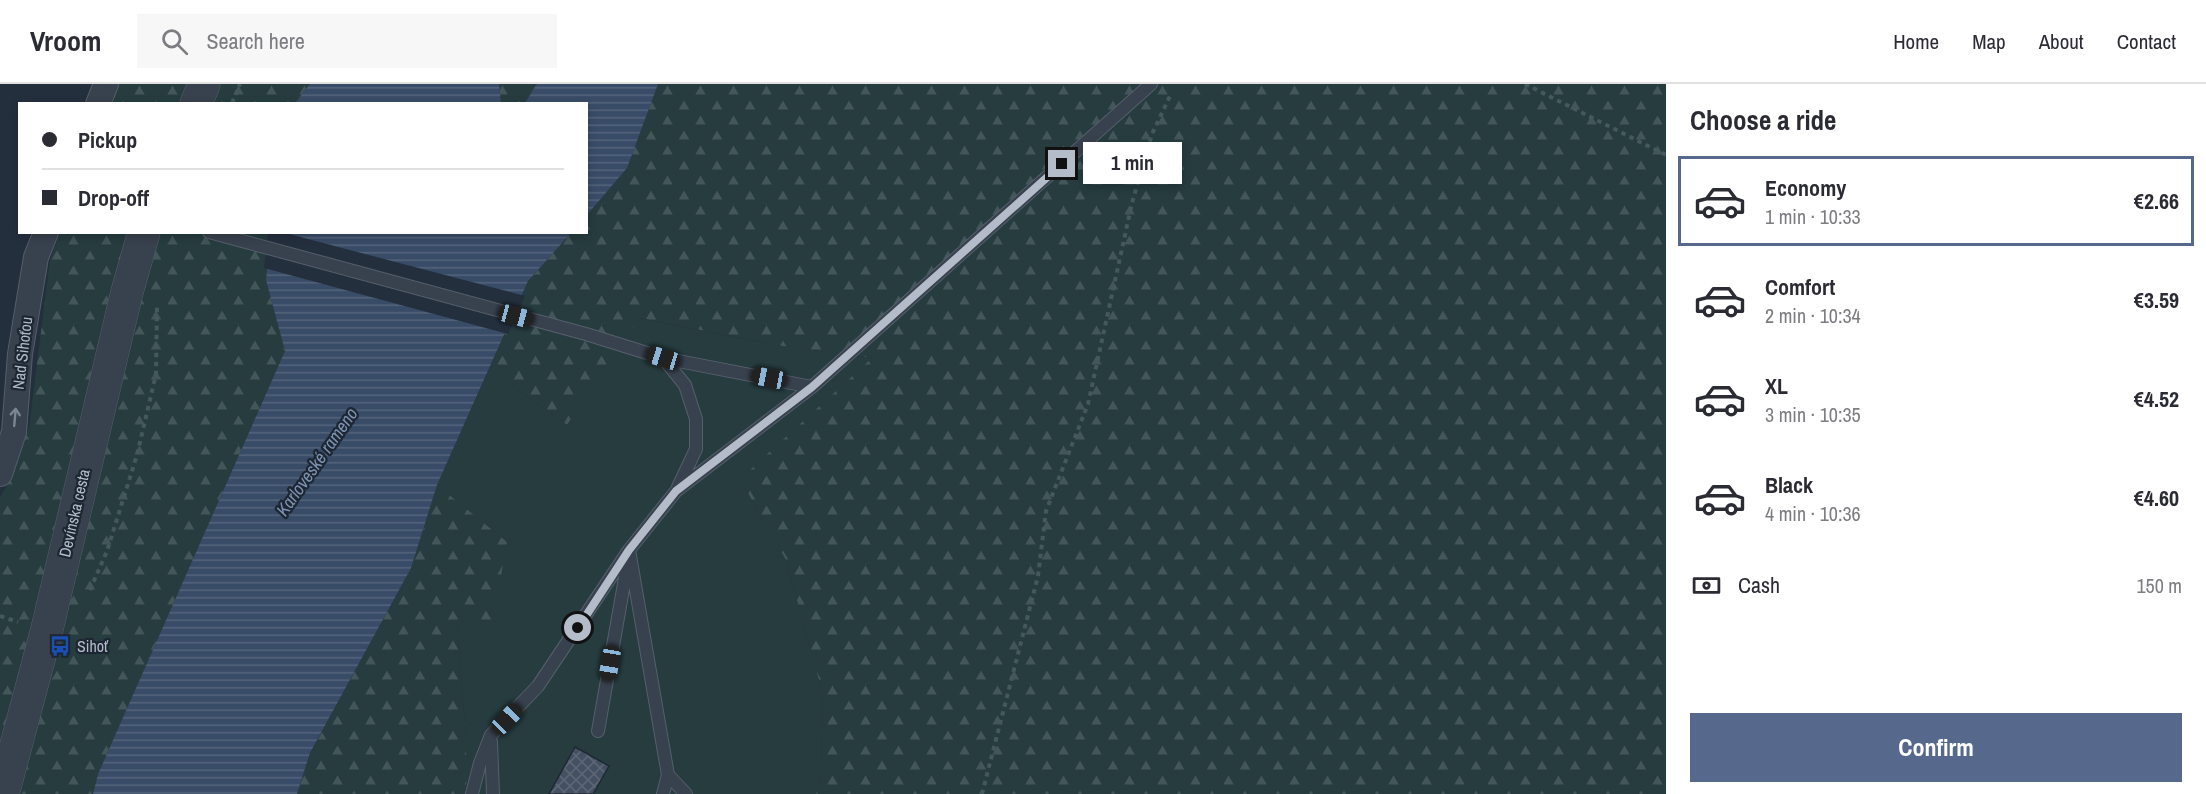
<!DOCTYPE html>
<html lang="en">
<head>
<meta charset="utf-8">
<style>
  :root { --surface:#fff; --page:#f7f7f7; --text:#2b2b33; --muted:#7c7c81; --line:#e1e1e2; --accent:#56698c }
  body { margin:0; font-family:"Archivo Narrow",sans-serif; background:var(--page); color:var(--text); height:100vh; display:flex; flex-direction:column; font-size:22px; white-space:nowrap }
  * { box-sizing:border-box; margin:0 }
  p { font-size:20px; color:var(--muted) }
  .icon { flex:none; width:33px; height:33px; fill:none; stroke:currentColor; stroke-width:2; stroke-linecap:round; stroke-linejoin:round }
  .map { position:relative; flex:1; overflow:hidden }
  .side { display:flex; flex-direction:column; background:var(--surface); width:540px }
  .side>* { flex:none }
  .hud { position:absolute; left:18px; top:18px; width:570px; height:132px; border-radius:0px; box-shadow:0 3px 9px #0003; display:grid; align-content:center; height:132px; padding:0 24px; background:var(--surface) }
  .end { position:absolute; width:27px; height:27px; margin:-14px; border:8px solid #b4bcc9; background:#111; box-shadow:0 0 0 3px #111 }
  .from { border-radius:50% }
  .bubble { position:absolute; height:42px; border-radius:0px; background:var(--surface); box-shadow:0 3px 9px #0003; font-size:20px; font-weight:700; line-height:42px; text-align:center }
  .car { position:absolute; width:18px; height:36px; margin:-18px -9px; border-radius:8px; box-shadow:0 0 4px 2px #0007; background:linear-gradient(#222 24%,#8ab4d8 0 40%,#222 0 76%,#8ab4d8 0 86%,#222 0) }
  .hud b { display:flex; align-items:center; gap:21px; height:57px; font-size:22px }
  .hud b+b { border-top:2px solid var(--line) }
  .hud i { width:15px; height:15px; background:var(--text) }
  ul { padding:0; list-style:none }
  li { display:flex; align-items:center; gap:18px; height:90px; margin:0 12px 9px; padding:0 12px; border:3px solid transparent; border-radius:0px }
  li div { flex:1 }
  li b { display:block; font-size:22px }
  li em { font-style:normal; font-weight:700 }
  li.current { border-color:var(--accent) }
  li>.icon { width:54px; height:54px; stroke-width:1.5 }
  h2 { padding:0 24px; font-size:27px; line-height:72px }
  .pay { display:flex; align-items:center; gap:15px; height:66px; padding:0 24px; font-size:22px }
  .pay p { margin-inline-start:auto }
  .button { display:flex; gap:12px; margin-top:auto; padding:12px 24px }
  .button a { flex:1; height:69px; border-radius:0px; background:var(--accent); color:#fff; font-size:24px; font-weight:700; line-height:69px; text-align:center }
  header { display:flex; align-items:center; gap:36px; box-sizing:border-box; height:84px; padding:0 30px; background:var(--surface); border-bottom:2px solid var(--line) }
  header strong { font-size:28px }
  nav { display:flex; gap:33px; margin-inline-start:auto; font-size:21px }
  .search { width:420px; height:54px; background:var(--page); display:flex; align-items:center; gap:15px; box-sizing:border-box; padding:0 21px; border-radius:0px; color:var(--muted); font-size:22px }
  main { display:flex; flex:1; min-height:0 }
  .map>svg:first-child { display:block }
  .green { fill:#263c3f }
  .forest { fill:url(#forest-firs) }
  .water { fill:url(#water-rules) }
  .pier { fill:#242f3e }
  .building { fill:url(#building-cross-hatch); stroke:#1f2835; stroke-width:1.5 }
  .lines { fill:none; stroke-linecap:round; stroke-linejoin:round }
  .service-casing { stroke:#565f6c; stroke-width:14 }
  .minor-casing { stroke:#565f6c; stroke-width:26 }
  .tertiary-casing { stroke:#565f6c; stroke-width:33 }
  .path { stroke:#44595c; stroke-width:4; stroke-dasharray:4.5 4.5; stroke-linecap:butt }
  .service { stroke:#38414e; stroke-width:12 }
  .minor { stroke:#38414e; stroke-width:24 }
  .tertiary { stroke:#38414e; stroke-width:32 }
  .oneway { stroke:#7c8592 }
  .route { stroke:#b4bcc9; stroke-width:8 }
  .labels { text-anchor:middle; stroke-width:4.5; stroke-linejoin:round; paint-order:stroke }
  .street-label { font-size:16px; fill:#b4bcc9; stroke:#1d2633 }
  .poi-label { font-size:16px; fill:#b4bcc9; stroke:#1d2633; text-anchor:start }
  .water-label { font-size:18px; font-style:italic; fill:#7c92b1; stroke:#1d2633 }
</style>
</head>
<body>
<header>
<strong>Vroom</strong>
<div class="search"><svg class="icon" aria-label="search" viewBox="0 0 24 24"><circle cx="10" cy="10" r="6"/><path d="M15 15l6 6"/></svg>Search here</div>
<nav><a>Home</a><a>Map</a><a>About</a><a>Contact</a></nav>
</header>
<main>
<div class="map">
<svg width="1666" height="710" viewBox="0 0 1666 710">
  <defs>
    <pattern id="forest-firs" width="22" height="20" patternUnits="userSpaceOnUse" patternTransform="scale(1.5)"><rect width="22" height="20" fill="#263c3f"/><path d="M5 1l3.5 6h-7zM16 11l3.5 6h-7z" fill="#435659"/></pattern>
    <pattern id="water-rules" width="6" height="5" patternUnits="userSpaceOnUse" patternTransform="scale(1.5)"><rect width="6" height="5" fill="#394c67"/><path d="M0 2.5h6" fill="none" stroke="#53647b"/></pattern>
    <pattern id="building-cross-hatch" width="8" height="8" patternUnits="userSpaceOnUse" patternTransform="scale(1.5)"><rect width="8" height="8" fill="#455162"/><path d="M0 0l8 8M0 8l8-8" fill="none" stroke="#5d6877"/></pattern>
  </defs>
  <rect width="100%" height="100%" fill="#242f3e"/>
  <path class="green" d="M639 234 776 261 873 274 740 395 786 476 823 611 821 690 816 710H466V656L457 540 437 401 489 285 567 341Z"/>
  <path class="forest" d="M114 0H310L295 19 107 20Z
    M499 0H537L525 20 501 19Z
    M658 0H1666V710H816L821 690 823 611 786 476 740 395 872 274 776 261 640 234 567 341 489 285 528 197 571 149 586 148 587 131 627 84Z
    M60 149H271L266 196 285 267 98 690 93 710H0V413L10 397 29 344 50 176Z
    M437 401 507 458 493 538 457 541 466 656V710H297L310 670 411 484Z"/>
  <path class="water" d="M310 0H499L501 19H295Z
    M537 0H658L627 84 587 131 586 20 525 19Z
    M271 149H571L528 197 437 401 411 484 310 669 297 710H93L98 690 285 267 266 196Z"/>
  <path class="pier" d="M268 148 285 149 525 212 508 250 264 184Z"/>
  <path class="building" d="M575 663 609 682 593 710H549Z"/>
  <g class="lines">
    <g class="service-casing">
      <path id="service" d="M209 148 586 250 663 274 812 303
        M663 274 685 301 696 335V365L678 403
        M629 466 668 691 663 710
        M598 647 628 477
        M491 658 493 710
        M668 691 686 710
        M472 710 480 679 491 651 538 602 629 466 676 407 812 303 1151 0"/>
    </g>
    <g class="minor-casing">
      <path id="minor" d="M98 20 106 0
        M0 390 14 348 20 270 36 173 46 148"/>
    </g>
    <g class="tertiary-casing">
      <path id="tertiary" d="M196 20 204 0
        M3 710 47 545 127 208 144 148"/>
    </g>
    <path class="path" d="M1525 0 1666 71
      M232 19 240 0
      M90 506 107 467 137 371 156 290 157 221
      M0 532 18 538
      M982 710 1038 492 1046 427 1088 320 1132 119 1152 50 1170 12"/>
    <use href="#service" class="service"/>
    <use href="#minor" class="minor"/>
    <use href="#tertiary" class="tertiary"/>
  </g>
  <defs><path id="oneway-shaft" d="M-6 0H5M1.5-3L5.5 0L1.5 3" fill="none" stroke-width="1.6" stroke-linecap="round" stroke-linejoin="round" transform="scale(1.5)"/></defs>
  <use class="oneway" href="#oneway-shaft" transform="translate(15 333) rotate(-85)"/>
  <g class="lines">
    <path class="route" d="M578 544 629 466 676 407 812 303 1062 80"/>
  </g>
  <defs>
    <g id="bus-bare" transform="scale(1.62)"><path d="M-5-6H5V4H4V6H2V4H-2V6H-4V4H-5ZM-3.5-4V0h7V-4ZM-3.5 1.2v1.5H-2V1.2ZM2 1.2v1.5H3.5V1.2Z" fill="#1a4fb4" stroke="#1d2633" stroke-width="2.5" paint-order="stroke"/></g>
  </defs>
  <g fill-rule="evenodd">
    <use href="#bus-bare" x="60" y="562"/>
  </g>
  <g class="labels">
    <g class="street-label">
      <text transform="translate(22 269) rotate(-83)" y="6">Nad Sihoťou</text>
      <text transform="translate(74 429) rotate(-77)" y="6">Devínska cesta</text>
    </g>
    <g class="poi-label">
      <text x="77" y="568">Sihoť</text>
    </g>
    <g class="water-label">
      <text transform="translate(317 378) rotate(-55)" y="6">Karloveské rameno</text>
    </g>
  </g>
</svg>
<i class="end from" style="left:578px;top:544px"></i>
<i class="end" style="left:1062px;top:80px"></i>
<div class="bubble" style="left:1083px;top:58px;width:99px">1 min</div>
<i class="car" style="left:516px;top:232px;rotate:105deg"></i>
<i class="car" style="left:663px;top:274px;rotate:287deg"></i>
<i class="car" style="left:769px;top:294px;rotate:281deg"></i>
<i class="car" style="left:610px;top:579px;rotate:190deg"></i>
<i class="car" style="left:507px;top:635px;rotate:44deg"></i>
<div class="hud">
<b><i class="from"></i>Pickup</b>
<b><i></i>Drop-off</b>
</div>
</div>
<section class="side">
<h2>Choose a ride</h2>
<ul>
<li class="current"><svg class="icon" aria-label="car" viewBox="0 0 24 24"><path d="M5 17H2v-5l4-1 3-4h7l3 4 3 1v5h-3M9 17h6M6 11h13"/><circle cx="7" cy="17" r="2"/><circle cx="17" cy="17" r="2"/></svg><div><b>Economy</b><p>1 min · 10:33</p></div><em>€2.66</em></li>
<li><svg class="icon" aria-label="car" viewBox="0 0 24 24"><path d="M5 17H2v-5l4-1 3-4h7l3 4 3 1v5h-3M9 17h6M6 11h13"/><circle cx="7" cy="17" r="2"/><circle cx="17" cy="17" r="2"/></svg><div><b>Comfort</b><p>2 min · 10:34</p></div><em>€3.59</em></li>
<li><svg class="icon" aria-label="car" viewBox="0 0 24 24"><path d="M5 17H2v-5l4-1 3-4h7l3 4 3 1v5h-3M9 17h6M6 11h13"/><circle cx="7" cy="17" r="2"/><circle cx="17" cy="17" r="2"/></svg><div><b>XL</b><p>3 min · 10:35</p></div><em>€4.52</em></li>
<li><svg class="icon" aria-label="car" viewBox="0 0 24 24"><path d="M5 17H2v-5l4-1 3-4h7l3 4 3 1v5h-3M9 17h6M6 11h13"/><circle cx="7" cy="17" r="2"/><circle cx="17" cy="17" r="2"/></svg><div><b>Black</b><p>4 min · 10:36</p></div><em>€4.60</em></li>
</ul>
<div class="pay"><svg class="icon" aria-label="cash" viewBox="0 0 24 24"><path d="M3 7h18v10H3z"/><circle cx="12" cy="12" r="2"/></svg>Cash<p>150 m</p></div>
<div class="button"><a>Confirm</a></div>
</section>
</main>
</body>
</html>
